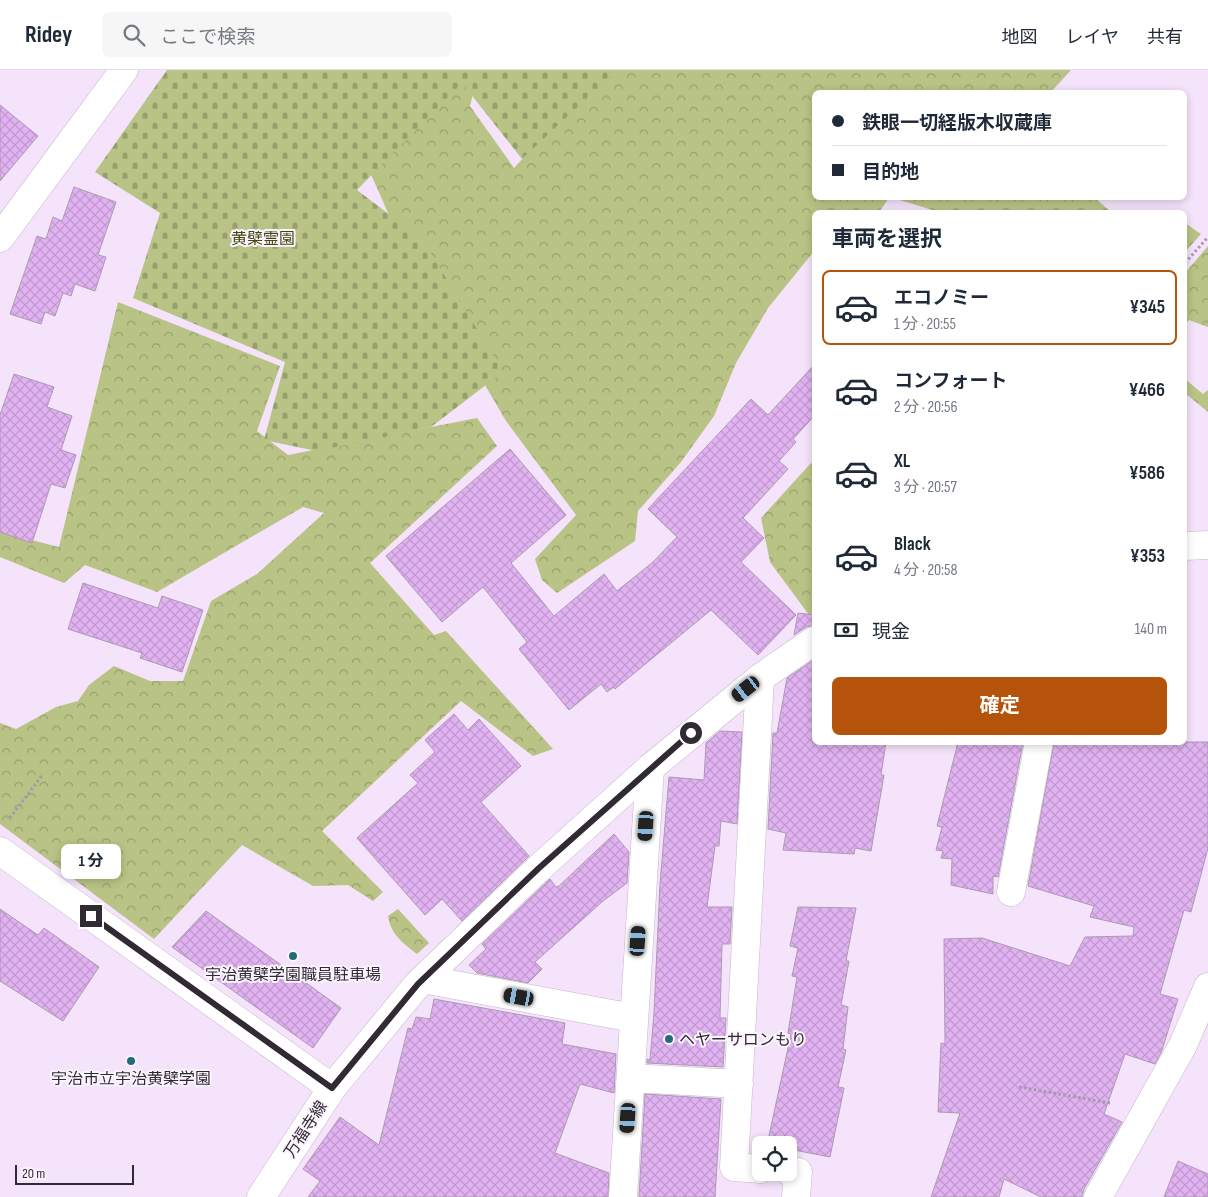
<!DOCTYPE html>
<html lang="ja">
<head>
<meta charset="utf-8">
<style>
  :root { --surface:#fff; --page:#f6f6f7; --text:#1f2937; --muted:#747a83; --line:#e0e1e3; --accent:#b45309 }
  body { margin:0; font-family:"Sofia Sans Condensed","Noto Sans JP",sans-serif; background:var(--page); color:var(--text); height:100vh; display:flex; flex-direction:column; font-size:19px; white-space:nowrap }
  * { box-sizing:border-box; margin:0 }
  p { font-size:16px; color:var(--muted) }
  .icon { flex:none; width:28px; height:28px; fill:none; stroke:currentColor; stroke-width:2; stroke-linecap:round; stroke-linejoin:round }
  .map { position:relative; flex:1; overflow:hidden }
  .details { position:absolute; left:812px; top:140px; width:375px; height:535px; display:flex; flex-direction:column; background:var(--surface); border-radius:8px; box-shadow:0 2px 8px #0003 }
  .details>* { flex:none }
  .hud { position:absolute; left:812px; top:20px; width:375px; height:110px; border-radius:8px; box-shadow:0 2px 8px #0003; display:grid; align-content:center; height:110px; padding:0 20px; background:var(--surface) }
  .tools { position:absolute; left:752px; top:1066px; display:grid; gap:10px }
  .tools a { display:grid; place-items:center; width:45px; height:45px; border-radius:8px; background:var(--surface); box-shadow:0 2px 8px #0003; font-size:25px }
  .scale { position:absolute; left:15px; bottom:12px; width:119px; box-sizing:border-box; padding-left:5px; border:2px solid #302a33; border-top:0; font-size:14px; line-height:18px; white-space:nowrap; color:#302a33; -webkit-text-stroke:4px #fbf4fe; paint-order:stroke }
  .end { position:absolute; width:22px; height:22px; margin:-11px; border:6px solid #302a33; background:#fff; box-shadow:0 0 0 2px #fff }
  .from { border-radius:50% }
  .bubble { position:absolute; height:35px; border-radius:8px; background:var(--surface); box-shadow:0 2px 8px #0003; font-size:16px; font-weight:700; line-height:35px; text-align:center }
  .car { position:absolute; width:15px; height:30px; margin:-15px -8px; border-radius:6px; box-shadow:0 0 4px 1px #0007; background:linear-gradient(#222 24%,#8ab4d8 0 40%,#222 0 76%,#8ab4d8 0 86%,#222 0) }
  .hud b { display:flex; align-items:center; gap:18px; height:48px; font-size:19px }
  .hud b+b { border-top:1px solid var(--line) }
  .hud i { width:12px; height:12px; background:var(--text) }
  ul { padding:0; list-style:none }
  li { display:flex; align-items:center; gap:15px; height:75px; margin:0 10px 8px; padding:0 10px; border:2px solid transparent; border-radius:8px }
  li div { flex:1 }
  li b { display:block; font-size:19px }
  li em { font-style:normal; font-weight:700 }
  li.on { border-color:var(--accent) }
  li>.icon { width:45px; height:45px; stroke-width:1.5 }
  h2 { padding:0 20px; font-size:22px; line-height:60px }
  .pay { display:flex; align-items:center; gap:12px; height:55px; padding:0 20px; font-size:19px }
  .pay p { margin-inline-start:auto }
  .action { display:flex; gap:10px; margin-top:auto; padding:10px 20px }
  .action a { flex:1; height:58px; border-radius:8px; background:var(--accent); color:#fff; font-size:20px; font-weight:700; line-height:58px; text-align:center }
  header { display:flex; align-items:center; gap:30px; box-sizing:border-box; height:70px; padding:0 25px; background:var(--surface); border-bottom:1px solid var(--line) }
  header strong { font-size:24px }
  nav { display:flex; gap:28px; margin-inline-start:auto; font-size:18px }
  .search { width:350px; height:45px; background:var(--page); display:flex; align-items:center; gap:12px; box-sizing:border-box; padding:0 18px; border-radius:8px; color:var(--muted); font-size:19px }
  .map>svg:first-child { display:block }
  .forest { fill:url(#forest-crowns) }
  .cemetery { fill:url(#cemetery-stones) }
  .building { fill:url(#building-cross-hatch); stroke:#ab9bb1 }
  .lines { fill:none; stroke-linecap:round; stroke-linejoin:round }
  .minor-casing { stroke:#c7b6cd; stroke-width:29 }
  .tertiary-casing { stroke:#c7b6cd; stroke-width:29 }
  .secondary-casing { stroke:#c7b6cd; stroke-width:29 }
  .path { stroke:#a69aab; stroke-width:3; stroke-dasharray:2.5 2.5; stroke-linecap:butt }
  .minor { stroke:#fff; stroke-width:28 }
  .tertiary { stroke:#fff; stroke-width:28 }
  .secondary { stroke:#fff; stroke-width:28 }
  .route { stroke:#302a33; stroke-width:6 }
  .poi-dot { fill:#236c77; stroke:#fbf4fe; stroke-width:2 }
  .labels { text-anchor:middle; stroke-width:4; stroke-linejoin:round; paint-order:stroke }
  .park-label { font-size:16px; fill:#434a11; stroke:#fbf4fe }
  .poi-label { font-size:16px; fill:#302a33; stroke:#fbf4fe }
  .street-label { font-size:16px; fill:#302a33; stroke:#fbf4fe }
</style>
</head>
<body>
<header>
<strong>Ridey</strong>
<div class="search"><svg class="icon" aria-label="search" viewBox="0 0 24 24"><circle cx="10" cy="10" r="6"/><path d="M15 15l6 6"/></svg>ここで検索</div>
<nav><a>地図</a><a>レイヤ</a><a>共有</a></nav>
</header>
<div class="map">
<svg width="1208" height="1127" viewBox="0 0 1208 1127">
  <defs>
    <pattern id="forest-crowns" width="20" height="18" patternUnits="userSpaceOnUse" patternTransform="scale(1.25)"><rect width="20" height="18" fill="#b9c385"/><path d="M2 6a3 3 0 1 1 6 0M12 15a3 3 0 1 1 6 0" fill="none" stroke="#979f6d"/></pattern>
    <pattern id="cemetery-stones" width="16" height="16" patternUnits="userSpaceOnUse" patternTransform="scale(1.25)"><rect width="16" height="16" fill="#b9c385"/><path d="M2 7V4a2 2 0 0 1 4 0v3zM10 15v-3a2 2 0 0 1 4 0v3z" fill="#979f6d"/></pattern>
    <pattern id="building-cross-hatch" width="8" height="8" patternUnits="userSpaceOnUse" patternTransform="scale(1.25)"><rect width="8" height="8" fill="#e1b2f1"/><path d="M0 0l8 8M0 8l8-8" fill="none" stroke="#c199cf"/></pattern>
  </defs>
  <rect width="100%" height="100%" fill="#f4e3fa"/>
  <path class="forest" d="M479 0 470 36 514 98 605 0H1071L1051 22H815V128H889L879 142H815V180L768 238 736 293 714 346 681 392 638 441 635 471 557 523 542 510 535 489 576 445 506 351 399 168 366 93 421 19Z
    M893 128H1095L1111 142H939Z
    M1185 153 1201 164 1185 182Z
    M1208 176V257L1189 250 1185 255V203Z
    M118 232 280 296 257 361 288 385 477 348 497 376 370 493 434 565 446 561 553 679 533 686 461 631 322 761 383 822 373 831 348 815 313 816 242 775 154 869 0 754V653L16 659 56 637 78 631 89 615 114 596 150 611H183L211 531 257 504 324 443 303 437 157 522 85 495 64 513 0 487V462L59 477Z
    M1185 309 1203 324 1208 320V342L1185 323Z
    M811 393 815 396V541L809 545 770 492 761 448Z
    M398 839 429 873 417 884C403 873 391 865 388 846Z"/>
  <path class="cemetery" d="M167 0H617L522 89 462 13 357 120 423 170 503 302 431 357 316 381 264 370 285 292 133 228 160 143 95 102Z"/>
  <path class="building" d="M0 35 38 66 0 111Z
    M74 117 116 132 98 185 106 187 95 221 75 214 71 226 63 223 55 246 45 242 41 254 10 244 37 166 46 169 53 147 62 151Z
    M815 294V345L793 369 796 372 779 391 788 399 743 448 764 468 741 492 796 545 758 585 711 540 615 619 614 617 607 622 601 614 569 640 519 579 527 572 483 517 442 552 386 486 510 379 566 445 511 493 554 546 604 504 617 521 653 492 677 467 648 439 751 329 768 345Z
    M14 304 54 317 47 337 72 346 61 380 76 385 65 418 51 414 32 473 0 462V345Z
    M83 513 158 538 162 526 203 540 182 602 140 588 142 583 68 559Z
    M798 543 815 545V555L806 557 794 565Z
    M815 589V672H886L881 705H884L871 781 855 778 854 784 783 780 786 763 768 759 773 663H777L787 608Z
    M454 644 468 660 479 649 521 696 481 732 529 786 462 851 442 829 425 845 357 768 418 713 410 705 435 682 425 670Z
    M720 661 742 662 737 754 721 751 719 776H715L707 837H732L730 874H722L720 948H726L723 997 647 993V989L650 990 654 943 660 814 669 707 704 710 706 673Z
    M958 672H1023L998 807 993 806V824L951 815 952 789 941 788 943 781 936 780 942 757 937 756Z
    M1054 672H1208V778L1191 842 1184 840 1160 924 1178 929 1161 983 1155 994 1125 984 1104 1044 1122 1052 1084 1119 1082 1127H1041L1004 1109 999 1127H931L960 1043 938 1042 941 973 945 974 944 869 982 868 1070 896 1085 867 1133 866 1134 857 1090 847 1094 836 1028 816Z
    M614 764 629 782 627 813 603 831 535 892 542 899 528 913 477 903 469 895 486 879 482 874 550 809 556 817 559 816Z
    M798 837 856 838 846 891H849L841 935 848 937 843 979 846 980 838 1017 844 1018 830 1087 789 1079V1075H767L791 964 788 963 797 907 792 906 798 878 790 876Z
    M0 839 38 865 44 858 99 897 63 951 0 911Z
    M206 841 341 938 313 978 172 877Z
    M434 929 565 953 562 974 616 984 614 1023 580 1014 555 1083 609 1103 608 1127H308L320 1111 303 1099 340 1047 379 1075 408 958 412 959 416 947 430 949Z
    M645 1024 721 1029 715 1127H639Z
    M1178 1091 1208 1104V1127H1164Z"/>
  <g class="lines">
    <g class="minor-casing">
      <path id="minor" d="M760 608 734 1097 761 1099
        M1011 822 1039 672
        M423 909 633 948
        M631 1008 739 1014
        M789 1101 798 1102 796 1127
        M623 1127 650 698
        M1098 1127 1183 975 1208 917"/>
    </g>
    <g class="tertiary-casing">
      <path id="tertiary" d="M0 168 124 0
        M0 781 332 1018"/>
    </g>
    <g class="secondary-casing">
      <path id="secondary" d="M1185 476 1208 475
        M261 1127 332 1018 418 914 539 798 650 698 760 608 815 570"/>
    </g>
    <path class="path" d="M1185 193 1208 167
      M10 748 43 704
      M1019 1017 1110 1033"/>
    <use href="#minor" class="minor"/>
    <use href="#tertiary" class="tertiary"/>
    <use href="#secondary" class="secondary"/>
  </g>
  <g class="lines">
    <path class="route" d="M91 846 332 1018 418 914 539 798 691 663"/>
  </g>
  <g class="poi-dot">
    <circle cx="293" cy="886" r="5"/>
    <circle cx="669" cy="969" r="5"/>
    <circle cx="131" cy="991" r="5"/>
  </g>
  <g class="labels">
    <g class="park-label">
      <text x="263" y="174">黄檗霊園</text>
    </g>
    <g class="poi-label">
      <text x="293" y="910">宇治黄檗学園職員駐車場</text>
      <text x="679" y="975" text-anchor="start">ヘヤーサロンもり</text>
      <text x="131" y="1014">宇治市立宇治黄檗学園</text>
    </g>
    <g class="street-label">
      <text transform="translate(305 1059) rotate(-57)" y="6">万福寺線</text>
    </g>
  </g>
</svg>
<div class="tools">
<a><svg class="icon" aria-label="locate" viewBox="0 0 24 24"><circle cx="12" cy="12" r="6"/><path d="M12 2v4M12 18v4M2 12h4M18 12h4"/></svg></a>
</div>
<div class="scale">20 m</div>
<i class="end from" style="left:691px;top:663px"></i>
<i class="end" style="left:91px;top:846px"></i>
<div class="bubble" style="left:61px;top:774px;width:60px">1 分</div>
<i class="car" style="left:746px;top:619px;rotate:232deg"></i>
<i class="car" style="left:646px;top:756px;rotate:184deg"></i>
<i class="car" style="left:638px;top:871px;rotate:4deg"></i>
<i class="car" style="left:519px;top:927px;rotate:280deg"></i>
<i class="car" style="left:628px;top:1048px;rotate:184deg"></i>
<div class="hud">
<b><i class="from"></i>鉄眼一切経版木収蔵庫</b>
<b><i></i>目的地</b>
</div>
<section class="details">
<h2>車両を選択</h2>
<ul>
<li class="on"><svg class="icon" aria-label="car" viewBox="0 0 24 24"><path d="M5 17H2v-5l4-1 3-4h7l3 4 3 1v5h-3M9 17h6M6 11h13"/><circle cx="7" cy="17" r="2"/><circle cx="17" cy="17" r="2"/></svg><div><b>エコノミー</b><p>1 分 · 20:55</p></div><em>¥345</em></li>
<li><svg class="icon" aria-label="car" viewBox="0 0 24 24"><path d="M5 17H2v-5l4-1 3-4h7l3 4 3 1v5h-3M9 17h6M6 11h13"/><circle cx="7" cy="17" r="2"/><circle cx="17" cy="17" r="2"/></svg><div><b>コンフォート</b><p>2 分 · 20:56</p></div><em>¥466</em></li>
<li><svg class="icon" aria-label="car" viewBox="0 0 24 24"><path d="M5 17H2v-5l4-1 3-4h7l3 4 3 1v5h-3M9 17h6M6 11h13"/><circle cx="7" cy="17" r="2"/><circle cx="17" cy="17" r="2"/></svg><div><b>XL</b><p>3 分 · 20:57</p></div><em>¥586</em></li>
<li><svg class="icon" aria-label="car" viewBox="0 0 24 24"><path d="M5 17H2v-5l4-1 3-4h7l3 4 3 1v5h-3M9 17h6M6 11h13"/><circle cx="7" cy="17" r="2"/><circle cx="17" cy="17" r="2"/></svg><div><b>Black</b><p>4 分 · 20:58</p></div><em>¥353</em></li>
</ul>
<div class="pay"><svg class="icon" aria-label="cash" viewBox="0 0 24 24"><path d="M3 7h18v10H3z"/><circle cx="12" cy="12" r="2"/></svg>現金<p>140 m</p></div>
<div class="action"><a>確定</a></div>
</section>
</div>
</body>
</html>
